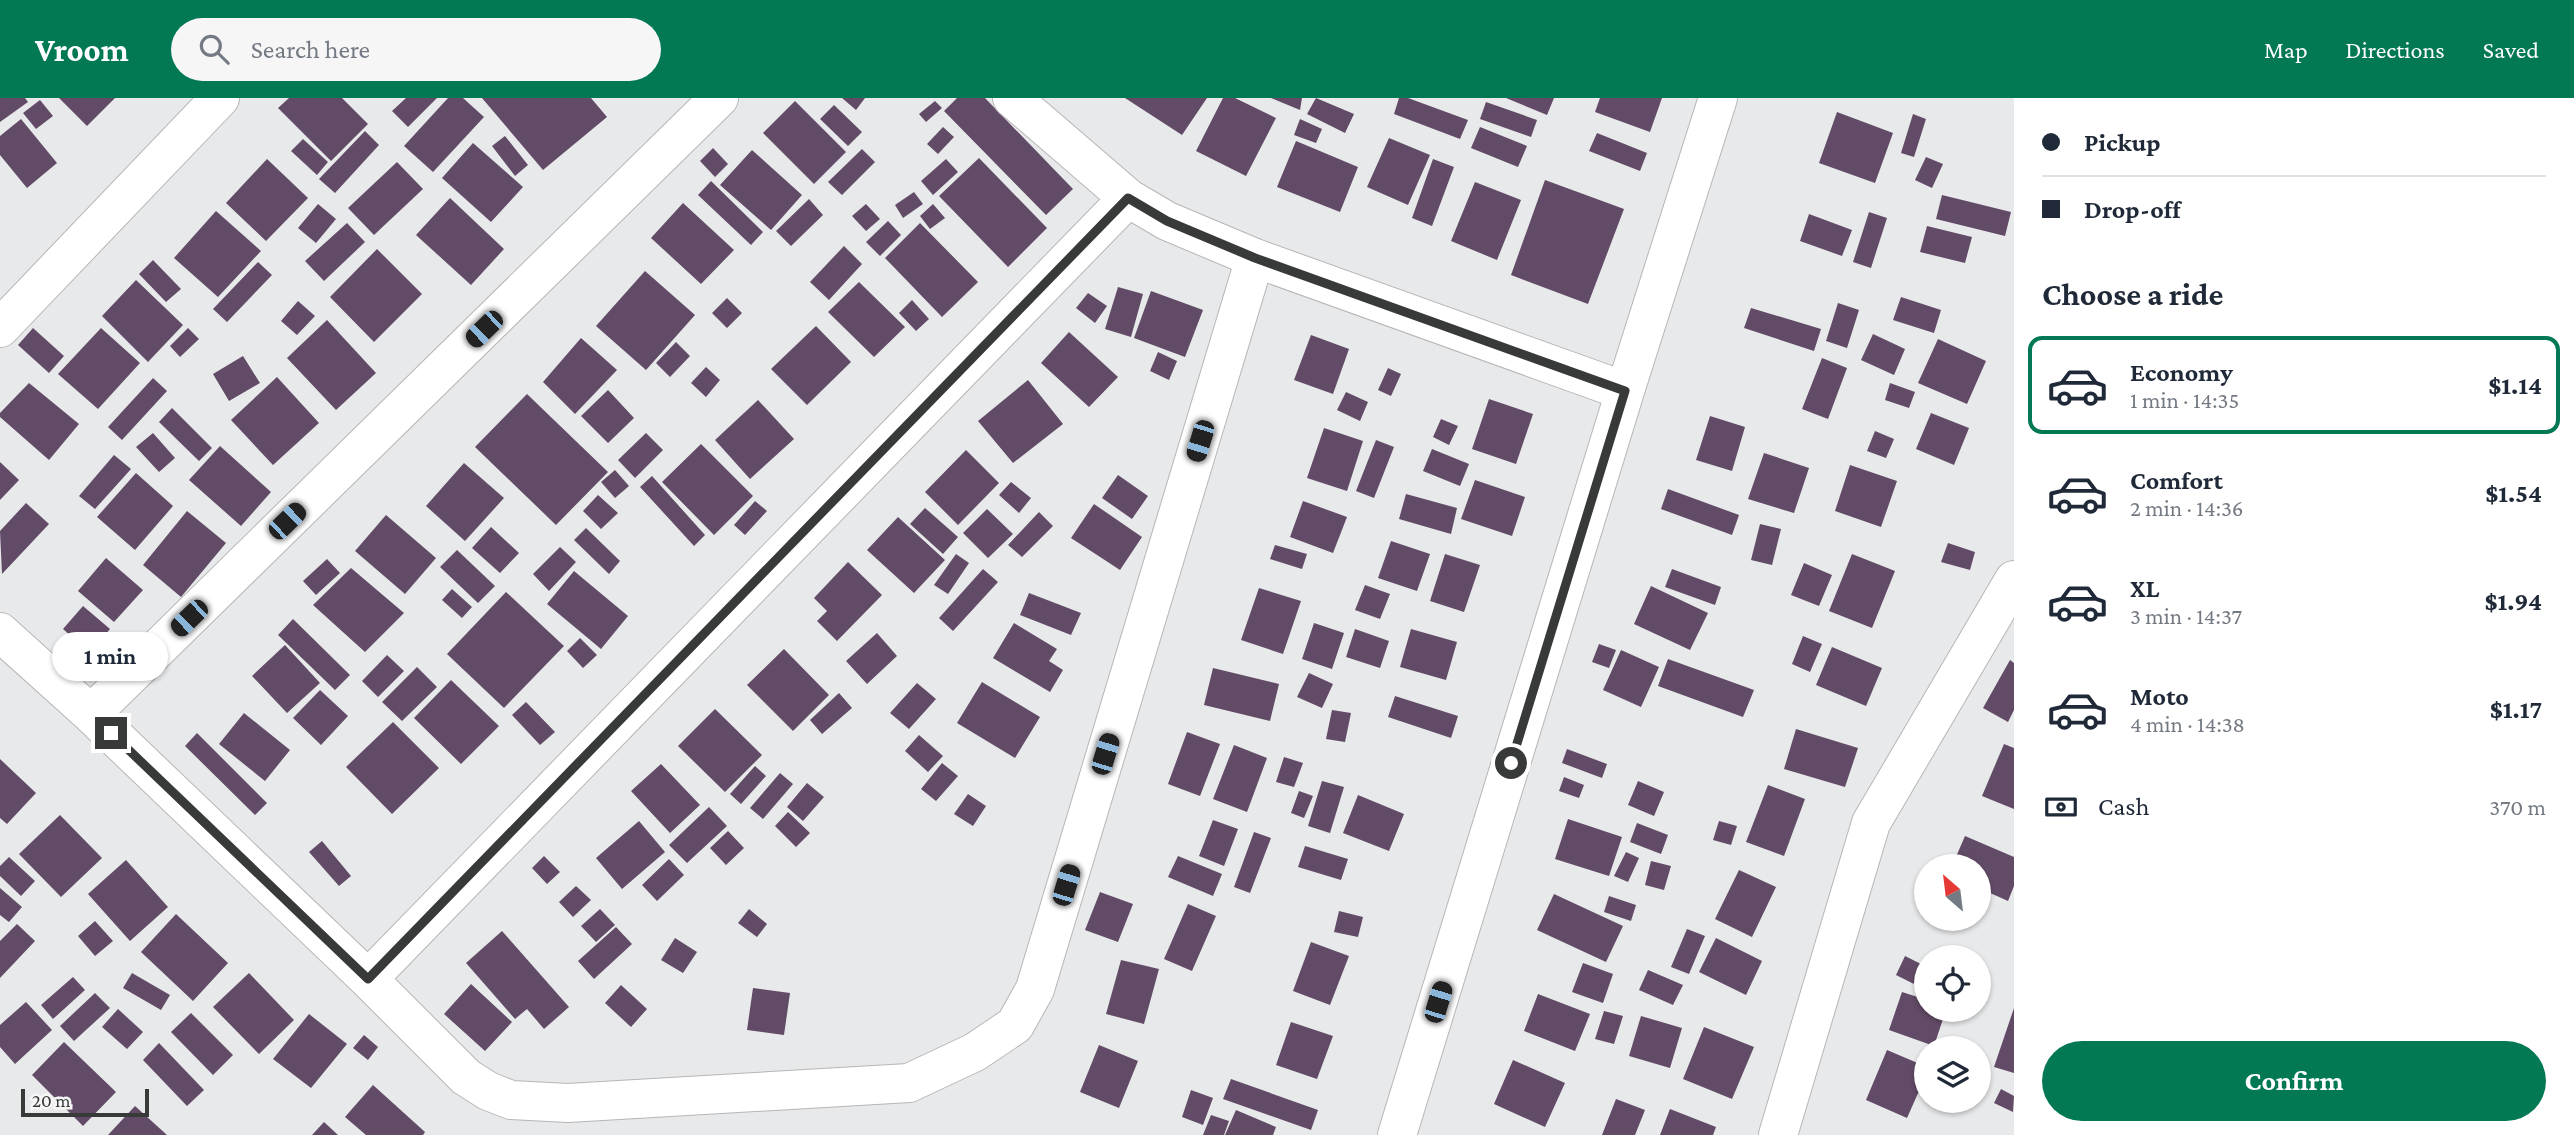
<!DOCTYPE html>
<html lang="en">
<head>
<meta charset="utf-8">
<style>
  :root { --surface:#fff; --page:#f6f6f7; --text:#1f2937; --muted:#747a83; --line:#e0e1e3; --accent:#037854 }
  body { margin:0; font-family:"Crimson Pro",serif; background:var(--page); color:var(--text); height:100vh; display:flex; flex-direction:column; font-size:26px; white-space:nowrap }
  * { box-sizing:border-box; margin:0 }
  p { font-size:23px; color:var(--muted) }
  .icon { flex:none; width:38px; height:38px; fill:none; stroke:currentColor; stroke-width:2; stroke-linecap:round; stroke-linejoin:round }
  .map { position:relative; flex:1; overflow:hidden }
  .details { display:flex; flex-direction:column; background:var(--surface); width:560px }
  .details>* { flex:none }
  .hud { display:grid; align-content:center; height:154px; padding:0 28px; background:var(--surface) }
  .needle { width:46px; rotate:332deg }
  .tools { position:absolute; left:1914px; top:756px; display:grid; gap:14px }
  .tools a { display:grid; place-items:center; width:77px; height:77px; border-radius:50%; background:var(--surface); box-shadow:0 2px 5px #0004; font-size:35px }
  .scale { position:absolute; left:21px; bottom:18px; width:128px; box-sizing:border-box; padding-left:7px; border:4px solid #383939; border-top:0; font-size:19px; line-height:24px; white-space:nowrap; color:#383939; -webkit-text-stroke:5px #f6f6f7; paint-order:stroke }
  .end { position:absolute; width:32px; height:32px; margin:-16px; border:9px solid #383939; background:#fff; box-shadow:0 0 0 4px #fff }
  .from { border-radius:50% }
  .bubble { position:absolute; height:49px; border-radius:24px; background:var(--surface); box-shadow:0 2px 5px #0004; font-size:23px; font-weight:700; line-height:49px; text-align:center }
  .car { position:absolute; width:21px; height:42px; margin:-21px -10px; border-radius:9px; box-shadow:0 0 5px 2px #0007; background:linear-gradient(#222 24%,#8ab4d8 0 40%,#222 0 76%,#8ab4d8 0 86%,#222 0) }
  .hud b { display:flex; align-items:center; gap:24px; height:66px; font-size:26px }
  .hud b+b { border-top:2px solid var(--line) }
  .hud i { width:18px; height:18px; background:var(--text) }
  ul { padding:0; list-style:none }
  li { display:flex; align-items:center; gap:21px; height:98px; margin:0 14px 10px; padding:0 14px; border:4px solid transparent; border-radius:14px }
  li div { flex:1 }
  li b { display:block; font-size:26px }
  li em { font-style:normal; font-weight:700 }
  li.selected { border-color:var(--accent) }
  li>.icon { width:63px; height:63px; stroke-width:1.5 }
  h2 { padding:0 28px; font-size:32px; line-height:84px }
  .pay { display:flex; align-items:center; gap:18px; height:77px; padding:0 28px; font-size:26px }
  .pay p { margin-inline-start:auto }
  .action { display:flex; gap:14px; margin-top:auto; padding:14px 28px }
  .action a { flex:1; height:80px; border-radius:42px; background:var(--accent); color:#fff; font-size:28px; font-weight:700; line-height:80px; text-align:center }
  header { display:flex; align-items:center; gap:42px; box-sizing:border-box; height:98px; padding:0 35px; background:var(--accent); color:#fff }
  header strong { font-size:33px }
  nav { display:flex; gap:38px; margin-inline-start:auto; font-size:24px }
  .search { width:490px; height:63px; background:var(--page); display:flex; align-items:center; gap:18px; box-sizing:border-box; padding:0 24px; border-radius:38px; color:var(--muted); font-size:26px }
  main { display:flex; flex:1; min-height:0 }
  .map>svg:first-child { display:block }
  .building { fill:#624b66 }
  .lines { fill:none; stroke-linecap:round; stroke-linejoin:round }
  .street-casing { stroke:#b6b6b7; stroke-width:40 }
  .street { stroke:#fff; stroke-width:38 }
  .route { stroke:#383939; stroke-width:9 }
</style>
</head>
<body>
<header>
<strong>Vroom</strong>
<div class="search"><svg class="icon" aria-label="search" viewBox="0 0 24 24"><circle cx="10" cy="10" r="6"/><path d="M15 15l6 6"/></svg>Search here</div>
<nav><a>Map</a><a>Directions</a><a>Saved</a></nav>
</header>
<main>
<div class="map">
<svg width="2014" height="1037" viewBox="0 0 2014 1037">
  <rect width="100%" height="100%" fill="#e8e9ea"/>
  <path class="building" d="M0 0H25L28 4 0 24Z
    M59 0H115L87 28Z
    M289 0H342L368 26 331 63 278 10Z
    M406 0H437L408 29 392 13Z
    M448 0H463L484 19 433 74 404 48Z
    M482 0H591L607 19 543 72Z
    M842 0H865L856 12Z
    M957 0H985L1073 91 1046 117 944 13Z
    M1125 0H1207L1182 37Z
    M1223 0H1235L1276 20 1246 78 1196 53Z
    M1271 0H1302L1300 12Z
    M1316 0 1354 16 1345 35 1307 16Z
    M1399 0H1408L1468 22 1460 41 1394 16Z
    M1506 0H1554L1547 17Z
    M1600 0H1662L1650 34 1595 14Z
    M40 2 53 18 36 31 23 15Z
    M795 3 846 54 814 86 763 35Z
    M935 3 942 10 926 24 919 16Z
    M1486 4 1537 22 1531 39 1480 21Z
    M834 7 862 34 848 48 820 21Z
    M1837 14 1893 35 1875 85 1819 65Z
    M1913 16 1926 21 1914 59 1901 55Z
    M21 21 57 65 27 90 0 57V38Z
    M1300 21 1322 31 1316 45 1294 37Z
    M943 29 954 39 938 56 927 46Z
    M1480 29 1527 48 1518 69 1471 50Z
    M365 33 379 47 335 95 319 81Z
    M1597 35 1647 55 1640 73 1589 53Z
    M505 38 528 67 515 78 492 48Z
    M1389 40 1430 57 1408 107 1367 89Z
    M303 41 328 64 317 77 291 53Z
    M1296 43 1358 69 1340 114 1277 89Z
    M473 45 523 89 491 124 442 80Z
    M713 50 728 66 715 79 700 63Z
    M862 51 875 64 842 97 828 84Z
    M752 52 802 97 771 132 720 87Z
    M1926 59 1943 66 1932 90 1915 82Z
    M979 60 1047 130 1008 169 939 98Z
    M267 61 308 100 266 143 226 105Z
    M946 61 958 74 933 97 921 83Z
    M1433 61 1454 69 1432 128 1412 120Z
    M397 64 423 91 374 137 348 110Z
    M1545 82 1624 111 1588 206 1511 177Z
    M711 83 763 134 751 147 698 97Z
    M1475 84 1521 102 1497 162 1451 143Z
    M914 94 923 106 903 120 895 107Z
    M1942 97 2011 114 2005 138 1936 121Z
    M450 100 504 151 471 187 416 137Z
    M809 101 823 117 791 148 776 133Z
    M683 105 734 152 701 186 651 140Z
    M318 106 336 121 316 145 298 130Z
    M866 106 880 121 866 133 852 118Z
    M933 106 945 120 930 131 920 118Z
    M216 113 261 153 218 199 174 160Z
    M1869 114 1887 120 1871 170 1853 164Z
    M1809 116 1852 132 1842 158 1800 143Z
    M888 123 901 137 880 158 866 144Z
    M347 125 365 144 324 183 305 163Z
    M920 125 978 184 942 219 885 160Z
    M1927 128 1972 139 1965 165 1920 154Z
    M844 148 862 166 829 202 810 184Z
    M377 151 422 196 374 244 330 199Z
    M153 162 181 191 166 204 139 176Z
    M258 164 272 177 227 224 213 211Z
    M645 173 695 217 646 272 596 228Z
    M136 182 183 227 148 264 102 218Z
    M859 184 905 229 874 259 828 214Z
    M1118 189 1143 196 1131 239 1105 231Z
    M1151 193 1203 212 1185 259 1134 240Z
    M1088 195 1107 208 1095 225 1076 210Z
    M1901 199 1941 212 1934 235 1893 222Z
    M727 200 742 215 727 230 712 215Z
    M912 202 929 221 916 233 899 215Z
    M298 203 315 218 297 237 281 223Z
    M1838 205 1859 212 1847 250 1826 243Z
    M1751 210 1821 231 1814 253 1744 230Z
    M327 222 376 275 336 312 287 260Z
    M816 228 851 264 807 307 771 271Z
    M33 230 64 258 49 275 18 247Z
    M101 230 140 265 98 311 58 276Z
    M188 230 199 241 180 259 170 248Z
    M1069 234 1118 279 1089 309 1041 265Z
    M1873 236 1905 251 1894 277 1861 262Z
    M1311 237 1349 251 1333 296 1294 282Z
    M581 240 617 272 575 316 543 284Z
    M1938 241 1986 263 1967 306 1918 285Z
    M676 244 690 258 670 279 656 265Z
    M1158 254 1177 263 1169 282 1150 273Z
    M243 258 260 285 229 303 213 276Z
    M1822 260 1847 270 1828 321 1802 311Z
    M706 269 720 282 706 299 691 285Z
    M1388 270 1401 276 1391 298 1378 292Z
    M277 279 319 325 273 367 231 322Z
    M153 280 167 293 122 342 108 329Z
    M1028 282 1063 326 1013 365 978 323Z
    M29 285 79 326 49 362 0 319V315Z
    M1890 285 1915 294 1909 310 1885 302Z
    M608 292 634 320 608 345 581 318Z
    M1346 294 1368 304 1360 323 1337 312Z
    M527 296 608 374 556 427 475 349Z
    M1489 301 1533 316 1516 366 1472 351Z
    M758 302 794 341 750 381 715 342Z
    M172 310 212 350 199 363 159 324Z
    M1931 315 1969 330 1954 367 1916 351Z
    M1710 318 1745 329 1732 373 1696 362Z
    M1441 321 1458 328 1449 347 1433 339Z
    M1324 330 1363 343 1347 393 1307 380Z
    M1875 333 1894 341 1886 360 1867 353Z
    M153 335 175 360 159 374 136 349Z
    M646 335 663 352 635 380 618 362Z
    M1376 342 1394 349 1374 400 1356 393Z
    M701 346 753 398 714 437 662 384Z
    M220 348 271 394 241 428 189 382Z
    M1432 351 1469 366 1460 388 1423 373Z
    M966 352 999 385 958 427 925 394Z
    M1764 355 1809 370 1794 415 1748 401Z
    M114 357 131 371 95 411 79 398Z
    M0 364 19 382 0 402Z
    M464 365 504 400 465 443 426 408Z
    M1850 367 1897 383 1881 429 1835 413Z
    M615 372 629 388 615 400 601 384Z
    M136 375 173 408 135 452 97 419Z
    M1118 377 1148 398 1132 421 1102 400Z
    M652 378 705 437 694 448 640 389Z
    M1475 382 1525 399 1512 438 1461 421Z
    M1011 384 1031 400 1019 415 999 397Z
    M1668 391 1739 417 1732 437 1661 411Z
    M1406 396 1457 410 1451 436 1399 421Z
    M598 397 618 415 601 431 583 413Z
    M755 403 767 413 745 437 734 427Z
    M1303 403 1347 419 1333 455 1290 439Z
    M26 405 49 426 2 476 0 433Z
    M1094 406 1142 439 1120 472 1071 440Z
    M925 410 958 439 943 456 910 426Z
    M987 411 1013 436 988 460 963 435Z
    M187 413 226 445 181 499 143 467Z
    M1039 414 1053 428 1022 459 1008 447Z
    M386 417 436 460 405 496 355 453Z
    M898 419 945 462 914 495 867 452Z
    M1760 426 1781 431 1772 467 1751 462Z
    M491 429 519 455 500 475 472 450Z
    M586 430 620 463 609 476 574 442Z
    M1391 443 1430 456 1417 493 1378 480Z
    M1948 445 1975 454 1970 472 1941 464Z
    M1275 447 1307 456 1302 471 1270 461Z
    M560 449 576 464 549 493 533 476Z
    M457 452 495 488 478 505 440 469Z
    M956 456 969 465 948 496 934 487Z
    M1445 456 1480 467 1464 514 1430 503Z
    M1852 456 1895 473 1872 530 1829 513Z
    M106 460 143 492 114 524 78 493Z
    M327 461 340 475 316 497 303 483Z
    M848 464 882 497 837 543 817 523 827 513 814 500Z
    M1804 465 1832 477 1819 508 1791 497Z
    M351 470 404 515 365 554 313 507Z
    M983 471 998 484 953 533 939 520Z
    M1672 471 1721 489 1715 507 1665 489Z
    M574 473 628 518 601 551 547 506Z
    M1365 487 1390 496 1380 521 1355 512Z
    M1651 488 1708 515 1690 552 1634 526Z
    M1259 490 1301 503 1283 556 1241 542Z
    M452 491 472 509 462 520 442 502Z
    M506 494 564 548 504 610 447 556Z
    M1029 495 1081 515 1071 537 1020 517Z
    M83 508 110 531 90 555 63 531Z
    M293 521 350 577 335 592 278 537Z
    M1014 525 1057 551 1049 563 1063 572 1050 594 993 560Z
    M1314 525 1344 535 1332 571 1302 561Z
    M1355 531 1389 543 1380 570 1346 559Z
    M1411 531 1457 544 1446 582 1400 569Z
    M877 535 897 558 867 586 846 563Z
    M1803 538 1822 546 1810 574 1792 566Z
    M580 540 597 557 583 570 567 553Z
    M1599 546 1616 552 1609 570 1592 564Z
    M285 547 320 585 287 615 252 578Z
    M1832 549 1882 570 1866 608 1816 587Z
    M784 551 829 597 793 633 747 587Z
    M1621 552 1659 569 1641 609 1603 592Z
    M387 557 404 573 378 599 362 583Z
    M1668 561 1754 592 1743 619 1658 588Z
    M2010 562 2014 565V612L2008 624 1983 610Z
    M417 569 437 589 402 623 382 604Z
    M1213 570 1279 586 1270 623 1204 607Z
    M1309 575 1333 586 1322 610 1297 599Z
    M451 582 499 628 461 666 414 620Z
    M982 584 1040 619 1015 660 957 625Z
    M917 585 936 601 909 631 890 615Z
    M320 592 348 618 321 647 293 620Z
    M839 595 852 610 822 636 810 622Z
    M1395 598 1458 618 1451 640 1388 619Z
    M526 604 555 634 540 647 512 617Z
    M715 611 762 657 725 694 678 648Z
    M1332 612 1351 615 1345 644 1326 641Z
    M244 615 290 652 265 683 219 646Z
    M393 624 439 670 392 716 346 669Z
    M1796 631 1858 650 1845 689 1784 671Z
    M1187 634 1220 646 1200 698 1168 686Z
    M197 635 267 705 255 717 185 648Z
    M919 637 943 658 928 674 905 653Z
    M2004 646 2014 650V711L1982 698Z
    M1234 647 1267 660 1247 714 1213 701Z
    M1567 651 1607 666 1602 680 1562 665Z
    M1284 659 1303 665 1294 689 1276 684Z
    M0 661 36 695 7 726 0 720Z
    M942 665 958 678 936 703 921 691Z
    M661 666 700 707 670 735 631 693Z
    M755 668 766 678 741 706 730 696Z
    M780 675 793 686 763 721 750 710Z
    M1564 679 1584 687 1579 700 1559 693Z
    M1322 683 1344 689 1330 735 1308 728Z
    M1638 683 1664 694 1654 718 1628 707Z
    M807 685 824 699 803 723 787 709Z
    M1768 687 1805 701 1784 758 1746 744Z
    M1299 693 1313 698 1304 720 1291 715Z
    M968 696 986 708 973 728 954 716Z
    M1358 697 1404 716 1389 753 1343 735Z
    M709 709 727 728 687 765 669 747Z
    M788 714 810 735 796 749 775 728Z
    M60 717 102 760 61 799 19 756Z
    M1568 721 1622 739 1609 778 1555 761Z
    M1213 722 1238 731 1224 768 1199 758Z
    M639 723 665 754 622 791 596 760Z
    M1719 723 1737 728 1731 747 1713 742Z
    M1637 725 1668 737 1661 756 1630 744Z
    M728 733 744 750 726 767 710 750Z
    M1254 734 1271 740 1250 795 1234 789Z
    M1965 738 2014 759V788L2008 803 1979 790V768H1952Z
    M322 743 351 778 339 788 309 754Z
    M1305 748 1348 761 1341 782 1298 769Z
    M1626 754 1639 760 1628 784 1614 778Z
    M544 758 560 774 547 786 532 770Z
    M1178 758 1222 776 1213 798 1168 779Z
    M9 759 35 783 21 798 0 778V768Z
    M669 761 684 777 657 803 642 787Z
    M126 762 168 809 130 843 88 796Z
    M1651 763 1671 768 1664 792 1645 787Z
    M1739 772 1776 789 1752 839 1715 821Z
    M576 788 591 802 573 819 559 804Z
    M0 790 22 809 9 824 0 817Z
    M1100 794 1133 806 1118 844 1085 832Z
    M1554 796 1623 828 1606 864 1537 832Z
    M1609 798 1636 807 1631 823 1604 814Z
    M1188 806 1216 818 1192 873 1164 861Z
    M600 811 615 827 596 844 581 828Z
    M749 811 767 826 757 839 738 825Z
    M1339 813 1363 819 1358 839 1334 834Z
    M176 816 228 865 193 903 141 854Z
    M95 823 113 843 95 858 78 838Z
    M17 826 35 843 0 880V843Z
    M616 829 632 846 594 881 578 863Z
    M1687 831 1705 838 1689 876 1671 869Z
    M502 833 569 909 544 931 527 911 515 921 466 865Z
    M675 840 697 854 683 875 661 862Z
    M1716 840 1762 863 1746 897 1699 874Z
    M1311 844 1349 858 1330 907 1293 893Z
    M1905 858 1927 869 1918 888 1896 877Z
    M1121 862 1159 871 1144 926 1106 916Z
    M1583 865 1613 876 1603 905 1572 894Z
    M1648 872 1683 887 1673 907 1639 892Z
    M132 875 170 897 161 912 123 890Z
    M249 875 294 922 259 956 213 909Z
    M73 879 85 892 53 921 41 907Z
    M471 886 512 924 485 953 444 916Z
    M621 887 647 911 631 929 605 905Z
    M753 890 790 895 784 937 747 932Z
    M1902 894 1927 902V912H1946L1934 948 1889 932Z
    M95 895 110 910 74 943 60 928Z
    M1538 896 1590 916 1575 953 1524 933Z
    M26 904 52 932 15 966 0 949V927Z
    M2014 910V975L1994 969Z
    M118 911 143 934 127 951 102 929Z
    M1604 913 1623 918 1614 946 1595 941Z
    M191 915 233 957 213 977 171 934Z
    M309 916 347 946 311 990 273 961Z
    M1641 918 1682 930 1670 970 1629 958Z
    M1291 924 1333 938 1317 981 1276 967Z
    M1704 929 1754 949 1732 1001 1683 981Z
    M364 937 378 949 368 962 353 950Z
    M64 944 116 994 83 1028 32 977Z
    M159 945 204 992 187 1008 143 962Z
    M1099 947 1138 963 1119 1010 1080 994Z
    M1887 952 1927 969V975L1907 1020 1866 1002Z
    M1513 962 1565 985 1545 1029 1494 1006Z
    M1231 981 1318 1012 1311 1032 1223 1001Z
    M373 987 425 1034 423 1037H366L345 1019Z
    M2001 991 2014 998 2013 1014 1994 1005Z
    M1191 992 1213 1000 1203 1027 1182 1019Z
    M1616 1001 1645 1012 1635 1037H1602Z
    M135 1008 167 1037H108Z
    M1670 1011 1716 1029 1713 1037H1660Z
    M1236 1012 1276 1029 1273 1037H1225Z
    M1211 1017 1229 1023 1224 1037H1203Z
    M324 1024 338 1037H312Z"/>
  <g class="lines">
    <g class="street-casing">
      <path id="street" d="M1012 0 1128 100 1167 123 1255 160 1625 293
        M0 230 220 0
        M0 534 91 616 368 881 466 979 488 993 511 1002 568 1005 909 985 975 954 1015 927 1035 891 1255 160
        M91 616 719 0
        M368 881 1128 100
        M1397 1037 1625 293 1718 0
        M1778 1037 1871 725 2014 482"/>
    </g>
    <use href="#street" class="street"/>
  </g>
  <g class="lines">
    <path class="route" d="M111 635 368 881 1128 100 1167 123 1255 160 1625 293 1511 665"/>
  </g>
</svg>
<div class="tools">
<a><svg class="needle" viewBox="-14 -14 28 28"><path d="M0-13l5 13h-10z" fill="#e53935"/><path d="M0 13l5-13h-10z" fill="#747a83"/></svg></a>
<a><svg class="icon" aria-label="locate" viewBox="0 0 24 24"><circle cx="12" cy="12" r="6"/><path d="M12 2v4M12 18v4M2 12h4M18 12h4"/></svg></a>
<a><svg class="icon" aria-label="layers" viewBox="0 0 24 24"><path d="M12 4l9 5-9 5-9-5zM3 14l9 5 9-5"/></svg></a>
</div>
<div class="scale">20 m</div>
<i class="end from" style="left:1511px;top:665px"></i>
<i class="end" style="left:111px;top:635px"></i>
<div class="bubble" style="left:52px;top:534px;width:116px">1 min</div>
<i class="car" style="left:484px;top:231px;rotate:226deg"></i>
<i class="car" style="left:1200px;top:343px;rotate:197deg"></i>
<i class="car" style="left:287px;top:423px;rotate:46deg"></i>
<i class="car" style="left:189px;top:520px;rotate:226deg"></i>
<i class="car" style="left:1105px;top:656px;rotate:17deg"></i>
<i class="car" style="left:1066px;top:787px;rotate:17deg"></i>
<i class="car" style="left:1438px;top:904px;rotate:17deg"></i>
</div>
<section class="details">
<div class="hud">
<b><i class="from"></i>Pickup</b>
<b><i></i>Drop-off</b>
</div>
<h2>Choose a ride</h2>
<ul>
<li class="selected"><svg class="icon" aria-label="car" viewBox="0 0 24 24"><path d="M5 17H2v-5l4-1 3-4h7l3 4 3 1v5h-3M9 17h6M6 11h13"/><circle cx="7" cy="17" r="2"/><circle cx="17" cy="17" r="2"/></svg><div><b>Economy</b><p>1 min · 14:35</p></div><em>$1.14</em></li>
<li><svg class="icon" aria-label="car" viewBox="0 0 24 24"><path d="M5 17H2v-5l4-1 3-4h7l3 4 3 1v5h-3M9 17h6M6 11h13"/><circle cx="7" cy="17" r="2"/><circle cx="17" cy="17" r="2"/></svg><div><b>Comfort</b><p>2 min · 14:36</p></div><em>$1.54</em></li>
<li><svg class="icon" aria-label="car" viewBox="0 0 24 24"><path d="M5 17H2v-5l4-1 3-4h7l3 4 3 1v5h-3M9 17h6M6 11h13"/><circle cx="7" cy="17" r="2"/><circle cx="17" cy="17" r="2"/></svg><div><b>XL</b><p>3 min · 14:37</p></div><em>$1.94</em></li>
<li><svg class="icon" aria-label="car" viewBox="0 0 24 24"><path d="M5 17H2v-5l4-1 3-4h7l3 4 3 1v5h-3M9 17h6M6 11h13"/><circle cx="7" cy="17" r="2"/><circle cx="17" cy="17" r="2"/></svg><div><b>Moto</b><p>4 min · 14:38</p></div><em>$1.17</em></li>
</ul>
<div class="pay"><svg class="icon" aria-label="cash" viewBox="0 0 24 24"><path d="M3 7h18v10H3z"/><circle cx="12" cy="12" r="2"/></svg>Cash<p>370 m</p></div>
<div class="action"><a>Confirm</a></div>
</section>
</main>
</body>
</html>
